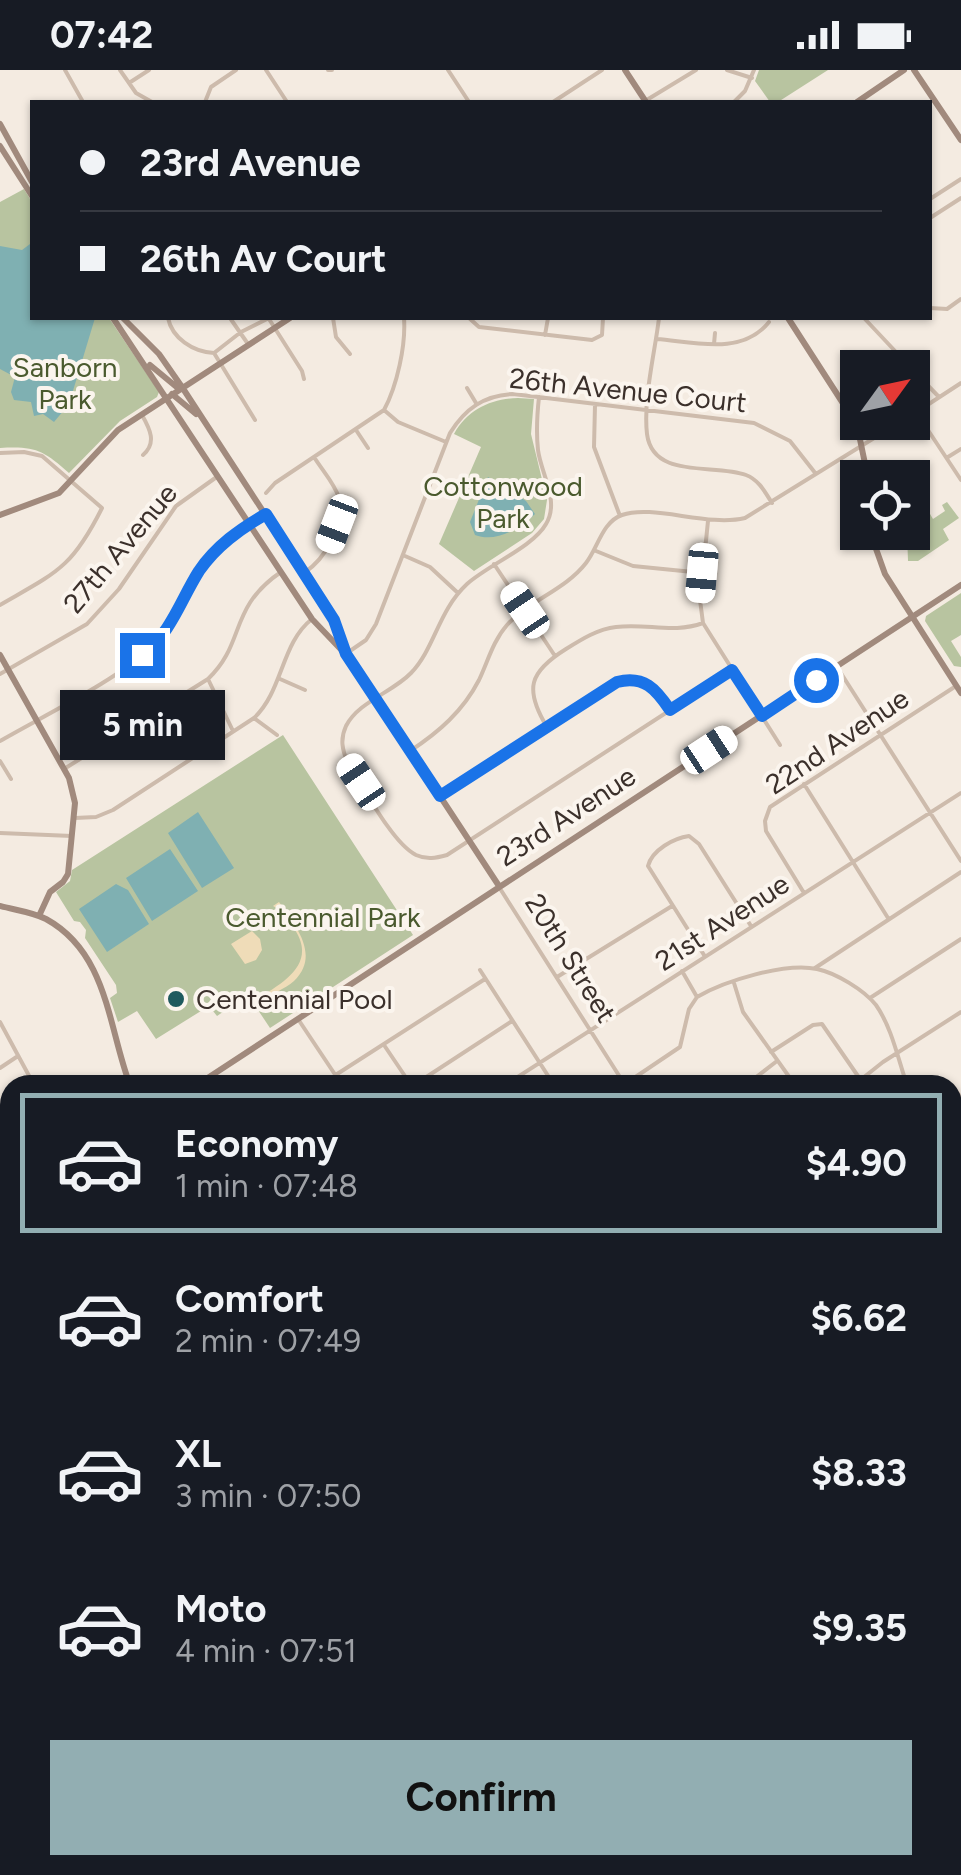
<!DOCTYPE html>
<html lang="en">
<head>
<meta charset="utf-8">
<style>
  :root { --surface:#171b24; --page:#242831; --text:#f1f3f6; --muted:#9ea1a6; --line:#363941; --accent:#92aeb2 }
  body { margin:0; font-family:Figtree,sans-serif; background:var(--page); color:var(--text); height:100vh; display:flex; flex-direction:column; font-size:38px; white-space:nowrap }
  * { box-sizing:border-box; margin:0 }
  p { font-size:32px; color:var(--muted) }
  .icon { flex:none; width:55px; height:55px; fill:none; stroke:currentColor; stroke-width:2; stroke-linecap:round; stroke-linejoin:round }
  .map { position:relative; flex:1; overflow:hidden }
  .details { position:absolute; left:0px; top:1005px; width:962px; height:800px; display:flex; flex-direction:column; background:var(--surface); border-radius:30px 30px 0 0; box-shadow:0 2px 8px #0004 }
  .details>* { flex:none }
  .guide { position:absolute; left:30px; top:30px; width:902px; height:220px; border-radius:0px; box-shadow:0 2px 8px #0004; display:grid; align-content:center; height:220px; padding:0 50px; background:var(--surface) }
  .needle { width:65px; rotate:57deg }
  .buttons { position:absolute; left:840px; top:280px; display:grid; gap:20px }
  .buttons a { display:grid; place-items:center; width:90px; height:90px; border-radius:0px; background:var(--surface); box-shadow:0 2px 8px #0004; font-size:50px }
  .end { position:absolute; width:45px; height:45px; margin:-22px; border:12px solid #1a73e8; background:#fff; box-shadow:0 0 0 5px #fff }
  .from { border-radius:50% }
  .bubble { position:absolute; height:70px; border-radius:0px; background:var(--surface); box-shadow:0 2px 8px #0004; font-size:32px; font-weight:700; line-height:70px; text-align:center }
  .car { position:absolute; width:30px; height:60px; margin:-30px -15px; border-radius:12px; box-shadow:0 0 8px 2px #0007; background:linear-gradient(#fff 24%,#345 0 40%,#fff 0 76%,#345 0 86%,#fff 0) }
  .guide b { display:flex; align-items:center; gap:35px; height:95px; font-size:38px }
  .guide b+b { border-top:2px solid var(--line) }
  .guide i { width:25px; height:25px; background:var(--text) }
  ul { padding:18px 0 0; list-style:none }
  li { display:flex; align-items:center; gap:30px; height:140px; margin:0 20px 15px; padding:0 30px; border:5px solid transparent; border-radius:0px }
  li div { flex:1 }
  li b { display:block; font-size:38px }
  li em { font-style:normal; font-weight:700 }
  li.active { border-color:var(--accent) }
  li>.icon { width:90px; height:90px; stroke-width:1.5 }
  .button { display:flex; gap:20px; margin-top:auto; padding:20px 50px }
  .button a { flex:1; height:115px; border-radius:0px; background:var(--accent); color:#111; font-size:40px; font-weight:700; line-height:115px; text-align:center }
  .status { display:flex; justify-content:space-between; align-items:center; height:70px; padding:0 50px; background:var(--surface); direction:ltr }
  .status svg { height:28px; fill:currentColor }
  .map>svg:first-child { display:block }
  .green { fill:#b8c4a0 }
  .sand { fill:#efdcb8 }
  .water { fill:#7fb0b2 }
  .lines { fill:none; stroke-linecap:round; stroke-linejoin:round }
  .stream { stroke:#7fb0b2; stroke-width:2.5 }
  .street { stroke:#cdbbac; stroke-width:4 }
  .secondary { stroke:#a18a7d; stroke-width:6 }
  .route { stroke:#1a73e8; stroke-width:12 }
  .poi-dot { fill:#1f5a5e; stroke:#fbf5ee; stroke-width:4 }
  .labels { text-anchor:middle; stroke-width:8; stroke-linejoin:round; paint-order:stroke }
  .park-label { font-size:28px; fill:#4a5a2e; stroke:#fbf5ee }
  .street-label { font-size:28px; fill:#3b302b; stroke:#fbf5ee }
  .poi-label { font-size:28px; fill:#3b302b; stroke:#fbf5ee; text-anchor:start }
</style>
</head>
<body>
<div class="status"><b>07:42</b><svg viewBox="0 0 49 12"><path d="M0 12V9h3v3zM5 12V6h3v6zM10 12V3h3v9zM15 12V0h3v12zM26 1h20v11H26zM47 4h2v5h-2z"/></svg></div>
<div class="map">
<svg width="961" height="1805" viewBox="0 0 961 1805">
  <rect width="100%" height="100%" fill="#f4ebe1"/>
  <path class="green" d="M759 0H828L778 32H770L755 11Z
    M24 119 32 132V248H109L159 322 157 327 120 351 69 403C43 380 35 376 0 378V132Z
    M518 328 534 329 531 364 547 430 544 449 532 463 474 501 439 474 481 377 454 364C468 339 491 329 518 328Z
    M913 415 933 449 945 441 942 435 947 432 959 448 943 459 949 470 918 491H908L907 463 912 462Z
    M961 523V565L951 571 961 587V597L954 596 925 551 926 546Z
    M283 665 413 865 270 958 248 925 217 946 209 936 156 969 137 941 118 952 110 928 117 923 116 915 85 868 86 860 80 852 74 851 56 822 70 811 72 800Z
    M0 1458 3 1463 10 1458V1532L0 1538Z
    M961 1584V1664L953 1669V1590Z"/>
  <path class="sand" d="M279 832C295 855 321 885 294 911 285 919 269 925 259 932L257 929C283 913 317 894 295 860 288 850 284 841 273 836Z
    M252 861 260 869 262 880 256 890 245 894 231 874Z"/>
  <path class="water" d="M32 167V248H95L69 334 54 352 43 344 34 346 31 332 14 330 11 322 15 307 0 299V176L22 180 30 174Z
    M488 407 526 431 535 444C519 459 496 473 475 465L470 452Z
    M198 742 234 798 202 818 168 763Z
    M170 779 198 821 152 851 126 808Z
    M116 814 128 820 149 854 107 882 79 839Z"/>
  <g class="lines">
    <path class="stream" d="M952 1231 961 1233"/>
    <path class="street" d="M65 0 83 32
      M120 0 136 23 152 32
      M266 0 287 32
      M328 0H332
      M448 0 469 32
      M727 0 752 8
      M129 13 149 0
      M645 31 696 0
      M205 32 211 17 236 0
      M553 32 602 0
      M734 32 745 21 754 0
      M930 129 961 109
      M930 148 961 128
      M930 238 947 239 961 229
      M168 248C172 268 193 282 214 283L241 262 269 248
      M230 248 248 274
      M333 248 336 267 350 284
      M469 248 479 257 592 270 602 265 603 248
      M659 248C655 282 643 329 647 364 653 410 715 393 746 405 759 410 765 422 772 433
      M864 248 911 298
      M269 249 302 301 304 309
      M545 265 548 248
      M657 269C694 272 742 286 769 252
      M714 274 715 263
      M214 283 255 350
      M912 299 939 327
      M467 318 476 333
      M539 327C537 345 536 362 538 380 541 404 560 431 546 454 533 477 488 495 467 514 438 541 435 578 411 603 393 622 358 632 346 656 340 669 342 680 348 693 363 716 392 773 416 785 427 790 436 788 447 785L732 600
      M595 335 594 377 620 446
      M384 340 398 352 446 372
      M916 342 961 410
      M142 345C150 359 157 373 143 385
      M912 345 961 313
      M356 360 368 378
      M0 383 24 382 42 386 102 438C72 498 57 502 0 535
      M948 387 961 379
      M266 423 275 413 384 340C397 316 406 275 404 248
      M708 451 700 530 703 553 780 675
      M596 481 633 496 703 503
      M405 486 430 497 458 523
      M494 494 555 586
      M304 503C325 489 346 454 339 428 335 414 322 400 314 387
      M347 583 366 570 376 554 450 363C465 339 484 325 513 324L754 353 790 371 816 404
      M837 597 961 791
      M0 604 87 554 119 519 176 436 218 406
      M208 609 233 661
      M280 609 305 620
      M254 648 277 665
      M547 657C524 619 529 602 566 579 582 569 598 559 616 557 647 553 673 564 703 553
      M0 671C47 644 119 609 157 573 178 553 185 523 200 500 216 476 239 460 264 445
      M410 681C439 662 463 641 479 610 488 591 493 571 507 555 530 530 565 520 586 493 598 478 602 452 622 445 653 434 707 457 745 448L900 352
      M0 691 11 709
      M64 699 208 609C246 573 228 538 281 502
      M804 714 888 848
      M441 725 617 612C644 605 656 619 669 640
      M75 748 96 747 113 740 254 648C283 621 281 573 312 549
      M0 763 72 766
      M499 817 625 1015
      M804 823 766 761 765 751 770 737 956 616
      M704 885 648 796C652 780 674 768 689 766L699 774 751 856
      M815 898 961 802
      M480 900 554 1015
      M682 901 697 927
      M557 907 672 836
      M734 913 743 942 795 1015
      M697 927C724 911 786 892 817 899 836 903 864 920 876 935 892 958 898 989 907 1015
      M870 928 961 869
      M298 949 342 1015
      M0 952 34 1015
      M384 975 411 1015
      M771 982 813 955 822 954 860 1009
      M0 998 18 986
      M625 1014 680 977 689 939 697 927
      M320 1015 485 909
      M414 1015 512 951
      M505 1015 961 723
      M746 1015 777 991
      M854 1015 883 992 961 942
      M953 1016 961 1028
      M952 1074 961 1094
      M0 1077 10 1093
      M952 1175 961 1163
      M952 1199 961 1204
      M958 1254 961 1259
      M952 1326 961 1340
      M952 1497 961 1492
      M0 1544 10 1538
      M0 1556 4 1572 0 1594
      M0 1721 10 1714
      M0 1784 14 1805
      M548 1795 554 1805
      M88 1805 104 1795
      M192 1805 204 1795
      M281 1805 296 1795
      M379 1805 394 1795
      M478 1805 493 1795"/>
    <path class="secondary" d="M625 0 646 32
      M914 0 961 70
      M857 32 904 0
      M0 54 32 112
      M0 76 32 126
      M113 248 312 549 350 589 499 816
      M123 248 159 284 182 317 334 550 345 583
      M788 248 857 355 868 408
      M150 295 179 319
      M172 324 196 344
      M0 445 59 423 118 360 290 248
      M870 462 885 504 961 623
      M0 585 69 708 75 733 68 804 63 812 50 822 39 846
      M0 836C15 840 32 842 46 849 108 883 108 957 130 1015
      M197 1015 961 515
      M0 1142 10 1135
      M0 1168 10 1360
      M952 1387 961 1382
      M952 1533 961 1546
      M952 1686 961 1682
      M394 1795 401 1805
      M834 1795 840 1805
      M770 1805 786 1795"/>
  </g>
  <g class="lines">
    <path class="route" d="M142 585C172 562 180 531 199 501 216 476 240 459 266 444L334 550 346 584 440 726 617 612C644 605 656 619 670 640L732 600 762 646 816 610"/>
  </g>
  <circle class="poi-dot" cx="176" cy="929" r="10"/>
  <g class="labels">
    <g class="park-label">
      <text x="65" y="307">Sanborn<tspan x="65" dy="32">Park</tspan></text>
      <text x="503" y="426">Cottonwood<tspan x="503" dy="32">Park</tspan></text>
      <text x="323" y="857">Centennial Park</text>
    </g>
    <g class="street-label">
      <text transform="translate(628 320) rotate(6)" y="10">26th Avenue Court</text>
      <text transform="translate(120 478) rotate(-50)" y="10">27th Avenue</text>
      <text transform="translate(837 671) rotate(-34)" y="10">22nd Avenue</text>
      <text transform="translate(566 746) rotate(-33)" y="10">23rd Avenue</text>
      <text transform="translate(722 852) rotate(-33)" y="10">21st Avenue</text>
      <text transform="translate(571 888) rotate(58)" y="10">20th Street</text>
    </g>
    <g class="poi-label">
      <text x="196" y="939">Centennial Pool</text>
    </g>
  </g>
</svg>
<div class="buttons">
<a><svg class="needle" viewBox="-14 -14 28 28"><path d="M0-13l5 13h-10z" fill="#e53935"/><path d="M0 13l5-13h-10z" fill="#9ea1a6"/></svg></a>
<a><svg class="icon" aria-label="locate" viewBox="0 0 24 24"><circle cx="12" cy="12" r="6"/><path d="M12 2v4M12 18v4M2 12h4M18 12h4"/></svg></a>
</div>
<i class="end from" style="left:816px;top:610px"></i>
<i class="end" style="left:142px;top:585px"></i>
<div class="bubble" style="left:60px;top:620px;width:165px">5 min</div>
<i class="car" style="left:337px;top:454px;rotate:201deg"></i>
<i class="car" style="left:702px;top:503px;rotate:185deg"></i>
<i class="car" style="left:525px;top:540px;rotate:326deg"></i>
<i class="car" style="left:709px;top:680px;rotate:57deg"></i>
<i class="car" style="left:361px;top:712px;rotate:326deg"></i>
<div class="guide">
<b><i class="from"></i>23rd Avenue</b>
<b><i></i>26th Av Court</b>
</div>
<section class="details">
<ul>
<li class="active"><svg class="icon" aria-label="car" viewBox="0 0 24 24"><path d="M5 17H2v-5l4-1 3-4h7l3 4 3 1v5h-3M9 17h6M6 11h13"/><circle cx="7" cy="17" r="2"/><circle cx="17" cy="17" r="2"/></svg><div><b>Economy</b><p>1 min · 07:48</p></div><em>$4.90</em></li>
<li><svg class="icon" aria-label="car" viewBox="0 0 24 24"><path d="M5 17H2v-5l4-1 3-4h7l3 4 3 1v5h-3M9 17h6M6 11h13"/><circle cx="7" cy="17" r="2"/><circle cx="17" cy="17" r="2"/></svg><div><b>Comfort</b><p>2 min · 07:49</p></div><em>$6.62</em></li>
<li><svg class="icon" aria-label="car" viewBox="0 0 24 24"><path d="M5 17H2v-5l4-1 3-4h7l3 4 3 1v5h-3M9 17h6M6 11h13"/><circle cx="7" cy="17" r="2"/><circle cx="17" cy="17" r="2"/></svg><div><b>XL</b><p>3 min · 07:50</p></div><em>$8.33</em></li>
<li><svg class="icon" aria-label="car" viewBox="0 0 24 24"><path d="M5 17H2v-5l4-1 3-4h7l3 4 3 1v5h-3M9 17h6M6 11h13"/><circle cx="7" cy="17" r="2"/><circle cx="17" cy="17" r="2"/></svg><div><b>Moto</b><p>4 min · 07:51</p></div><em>$9.35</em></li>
</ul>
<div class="button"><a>Confirm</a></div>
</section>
</div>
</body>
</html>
